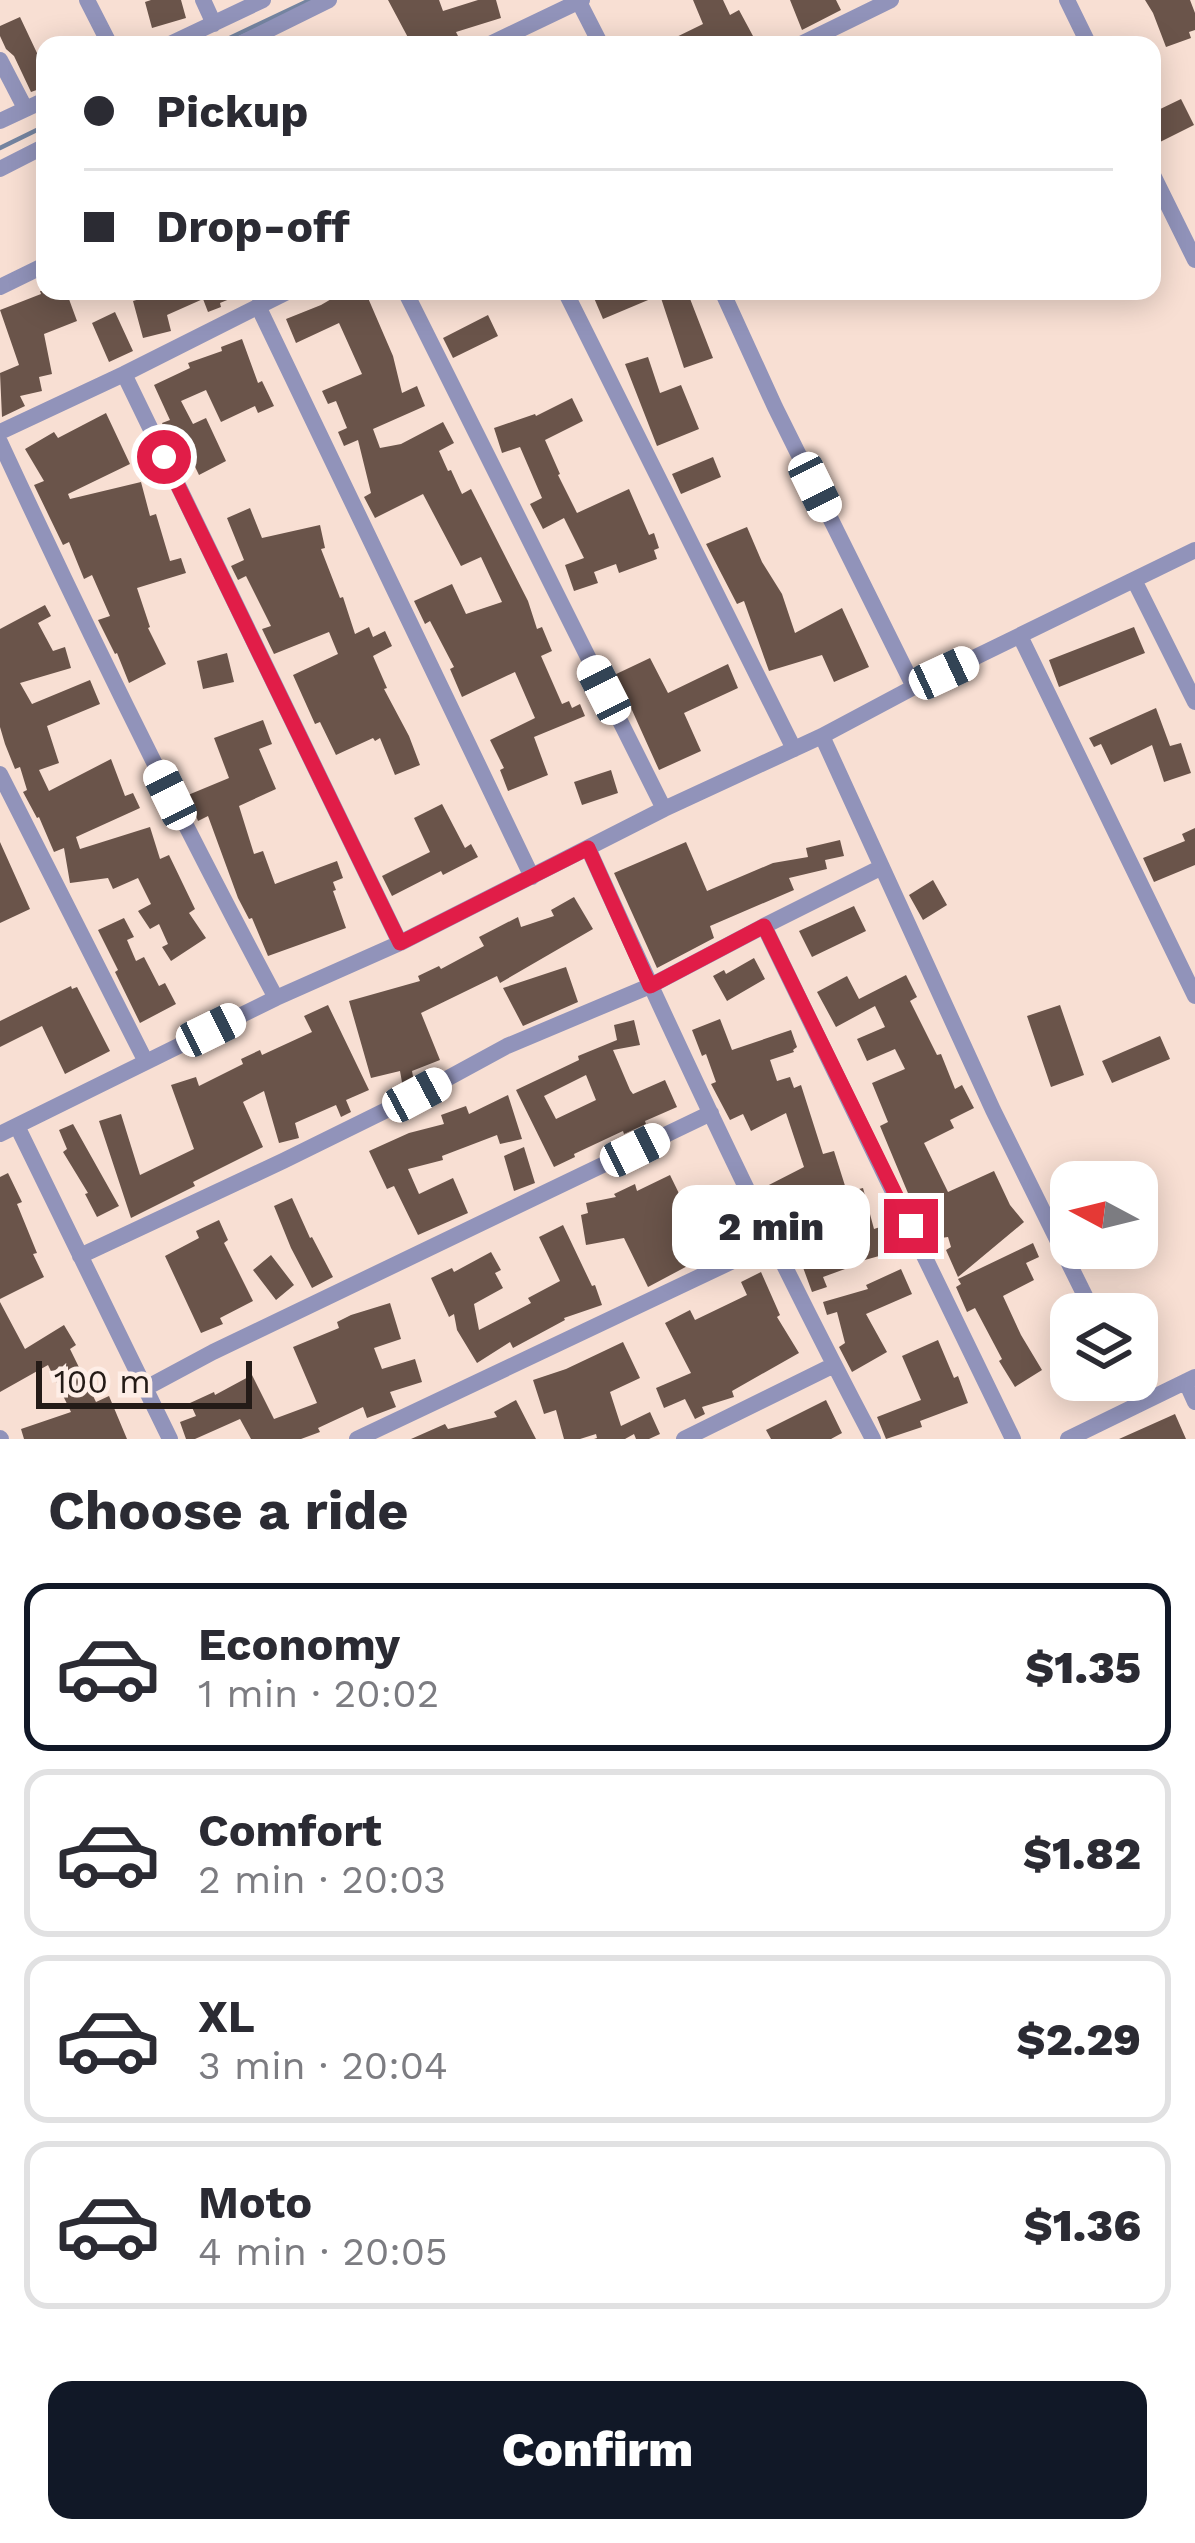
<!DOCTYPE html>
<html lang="en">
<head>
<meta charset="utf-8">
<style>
  :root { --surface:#fff; --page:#f2f2f3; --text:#2b2b33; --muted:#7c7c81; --line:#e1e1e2; --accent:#111827 }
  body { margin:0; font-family:"Work Sans",sans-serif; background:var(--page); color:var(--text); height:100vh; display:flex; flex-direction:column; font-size:45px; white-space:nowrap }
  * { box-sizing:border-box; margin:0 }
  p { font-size:39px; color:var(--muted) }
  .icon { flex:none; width:66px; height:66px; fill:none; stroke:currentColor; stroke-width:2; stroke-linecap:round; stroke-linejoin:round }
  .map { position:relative; height:1439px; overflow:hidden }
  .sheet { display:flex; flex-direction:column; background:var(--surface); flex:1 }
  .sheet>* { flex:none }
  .banner { position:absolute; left:36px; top:36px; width:1125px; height:264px; border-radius:24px; box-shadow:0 6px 30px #0003; display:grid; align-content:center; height:264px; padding:0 48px; background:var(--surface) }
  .needle { width:78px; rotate:277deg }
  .controls { position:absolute; left:1050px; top:1161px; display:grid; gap:24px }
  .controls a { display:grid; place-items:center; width:108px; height:108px; border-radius:24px; background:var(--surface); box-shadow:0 6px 30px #0003; font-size:60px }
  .scale { position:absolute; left:36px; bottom:30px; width:216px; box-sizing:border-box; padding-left:12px; border:6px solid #241b17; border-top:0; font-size:33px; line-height:42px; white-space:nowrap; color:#241b17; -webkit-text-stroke:9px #feeee7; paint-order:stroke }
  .end { position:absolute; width:54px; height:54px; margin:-27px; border:15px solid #e11d48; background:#fff; box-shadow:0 0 0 6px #fff }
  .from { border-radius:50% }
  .bubble { position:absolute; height:84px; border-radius:24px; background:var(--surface); box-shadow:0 6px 30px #0003; font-size:39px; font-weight:800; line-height:84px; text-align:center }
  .car { position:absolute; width:36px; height:72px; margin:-36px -18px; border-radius:15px; box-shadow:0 0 9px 3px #0007; background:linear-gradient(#fff 24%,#345 0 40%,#fff 0 76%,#345 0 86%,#fff 0) }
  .banner b { display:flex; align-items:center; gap:42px; height:114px; font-size:45px }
  .banner b+b { border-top:3px solid var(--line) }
  .banner i { width:30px; height:30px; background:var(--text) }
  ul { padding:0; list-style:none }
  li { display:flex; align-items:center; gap:36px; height:168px; margin:0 24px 18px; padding:0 24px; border:6px solid var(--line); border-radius:24px }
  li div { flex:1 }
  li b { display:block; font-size:45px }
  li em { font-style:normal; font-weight:800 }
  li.on { border-color:var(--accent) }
  li>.icon { width:108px; height:108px; stroke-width:1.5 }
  h2 { padding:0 48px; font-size:54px; line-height:144px }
  .button { display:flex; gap:24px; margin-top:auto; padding:24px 48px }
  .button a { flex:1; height:138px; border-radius:24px; background:var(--accent); color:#fff; font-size:48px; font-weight:800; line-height:138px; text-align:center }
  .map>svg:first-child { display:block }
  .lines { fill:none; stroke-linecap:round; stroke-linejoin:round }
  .stream { stroke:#7484a0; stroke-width:4.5 }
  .building { fill:#6a544a; fill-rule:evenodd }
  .street { stroke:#9193ba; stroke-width:16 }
  .route { stroke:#e11d48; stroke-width:15 }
</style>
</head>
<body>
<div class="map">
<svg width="1195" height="1439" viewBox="0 0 1195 1439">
  <rect width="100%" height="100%" fill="#f8dfd3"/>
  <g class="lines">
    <path class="stream" d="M215 45 310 0
      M0 148 45 126"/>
  </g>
  <path class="building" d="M151 0H181L186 18 152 28 145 2Z
    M388 0H439L443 11 478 0H496L501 18 456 32 458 36 440 45H412Z
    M693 0H723L730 15 739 10 753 36 738 45H660L703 24Z
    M790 0H836L841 10 802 30Z
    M1145 0H1190L1195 13V30L1189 32 1191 38 1166 47 1153 13Z
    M20 17 45 70V87L31 92 14 56 6 49 0 36V26Z
    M1181 99 1194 125 1152 146V113Z
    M40 291H66L77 321 44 334 52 374 39 377 42 391 20 396 25 406 2 417 0 373 19 365 0 310 41 294Z
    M167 291H249L220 303 221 307 208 312 203 299 167 315 171 331 143 338 133 301Z
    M345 291H365L393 356 402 393 417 386 425 406 373 429 380 448 401 444 443 422 454 443 439 451 448 471 451 470 462 494 471 489 528 601 537 629 542 627 552 651 541 656 562 704 569 701 572 708 580 704 585 716 534 737 548 775 508 791 500 770 504 768 490 740 535 718 515 672 462 697 450 669 454 667 430 621 425 624 414 601 452 584 466 614 502 602 481 557 461 566 423 494 375 518 364 497 371 493 358 440 344 446 338 432 347 428 336 401 328 404 322 391 362 374 339 323 296 343 286 319 321 305Z
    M611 291H687L713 358 684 368 660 295 603 319 594 298Z
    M115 312 133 351 109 362 92 323Z
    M488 315 498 336 453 358 443 338Z
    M242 339 258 383 262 381 274 406 258 413 255 406 221 422 206 390 181 401 193 424 206 418 226 461 199 475 183 442 173 447 162 423 170 420 154 385 190 368 188 363 222 351 221 347Z
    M648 357 660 393 681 385 699 429 657 446 625 364Z
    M572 398 583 421 545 440 560 474 558 475 577 513 629 489 649 535 654 533 659 548 654 550 657 559 619 573 616 564 594 572 598 583 574 591 565 565 584 558 564 518 543 529 530 504 542 498 520 447 502 453 494 428 535 414 536 416Z
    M106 413 130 464 68 494 70 499 141 482 150 516 156 514 170 561 181 558 186 573 137 588 150 627 148 628 166 664 129 683 117 653 115 654 98 620 110 616 92 575 84 579 69 542 63 545 34 485 44 481 25 449 54 432 58 438Z
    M713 457 721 477 681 494 672 474Z
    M250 508 262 538 320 525 325 548 321 549 340 598 343 597 355 634 369 627 373 637 385 631 392 646 373 656 387 688 384 689 409 736 420 765 395 775 380 738 375 741 373 738 336 755 320 722 315 724 293 675 338 654 329 632 274 654 262 629 271 626 246 576 238 580 231 566 244 560 227 518Z
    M747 527 762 562 782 594 795 633 842 608 869 667 834 682 822 655 769 671 744 601 737 604 706 544Z
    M45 605 51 616 38 623 53 651 65 647 71 668 20 683 32 704 90 680 100 704 47 726 59 763 39 770 49 791 111 759 125 796 133 793 140 808 76 837 80 849 150 827 160 859 169 855 195 909 189 913 206 938 171 961 162 947 168 944 159 924 150 929 138 911 151 904 138 878 113 889 108 878 70 883 64 848 54 852 39 817 37 818 23 792 27 790 20 767 15 769 5 744 0 727V629Z
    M1134 627 1145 653 1059 687 1049 660Z
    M227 653 234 682 203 689 197 661Z
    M650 658 668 693 728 664 738 688 684 713 701 751 659 770 627 699 624 701 612 676Z
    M1156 708 1170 746 1181 743 1191 773 1164 782 1152 745 1111 765 1101 744 1094 747 1089 738Z
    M263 720 272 744 259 749 276 789 239 806 254 854 263 851 275 884 337 861 343 878 333 882 336 890 333 891 346 928 268 956 252 918 249 919 238 898 208 816 198 821 188 795 229 778 214 738Z
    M611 770 618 793 582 805 574 782Z
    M442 804 465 848 471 844 478 857 443 875 441 871 392 896 382 876 430 852 414 818Z
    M1195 828V865L1154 882 1143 858 1185 841 1182 834Z
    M840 840 844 856 825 860 827 869 789 878 794 890 710 926 714 938 657 968 614 873 686 842 707 891 773 863 808 857 806 848Z
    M0 842 30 909 0 923Z
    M933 880 947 905 923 920 909 895Z
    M574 897 593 929 500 983 497 976 421 1013 440 1060 412 1071 414 1082 403 1088 400 1071 371 1078 349 1001 420 981 418 976 439 966 441 969 484 946 479 937 518 917 521 927 554 916 551 910Z
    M854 906 866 931 812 957 799 931Z
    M124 918 134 937 127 940 136 961 144 957 159 986 165 983 176 1004 140 1023 115 972 118 970 98 930Z
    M754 958 765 979 727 1001 713 976 724 970 726 974Z
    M566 967 578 1002 523 1026 503 988Z
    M906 975 917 997 910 1001 937 1055 941 1054 955 1089 962 1085 974 1108 950 1120 954 1128 924 1143 948 1192 994 1171 1010 1205 1024 1222 958 1277 946 1250 951 1247 948 1237 941 1238 937 1229 935 1230 920 1193 910 1198 880 1126 888 1122 872 1083 905 1069 895 1049 867 1061 857 1039 885 1027 875 1006 836 1027 817 992 847 976 859 999Z
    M71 986 72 989 77 987 110 1051 65 1074 42 1026 0 1047V1021Z
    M328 1005 369 1090 346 1100 351 1112 341 1117 336 1105 295 1123 299 1138 279 1143 264 1091 243 1102 263 1147 193 1182 195 1186 131 1218 99 1121 121 1114 140 1175 194 1149 171 1085 196 1077 199 1086 243 1064 241 1059 260 1050 262 1055 312 1032 304 1016Z
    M1060 1005 1084 1075 1051 1087 1027 1016Z
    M720 1019 732 1050 791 1030 797 1047 793 1050 794 1052 770 1060 777 1081 790 1077 794 1088 801 1085 823 1154 834 1151 847 1192 863 1188 874 1229 883 1226 890 1253 843 1266 845 1269 823 1277 827 1287 812 1292 797 1251 761 1189 804 1167 786 1113 751 1131 743 1114 730 1120 711 1084 716 1082 706 1054 702 1056 692 1030Z
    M634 1020 640 1045 613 1050 630 1090 633 1094 665 1080 677 1107 645 1121 646 1124 624 1134 623 1131 574 1154 575 1157 554 1167 516 1090 579 1060 578 1056 617 1040 614 1025ZM586 1075 596 1100 556 1119 544 1096Z
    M1160 1036 1170 1059 1112 1083 1102 1061Z
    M508 1095 522 1139 500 1144 497 1135 442 1156 443 1160 408 1169 419 1194 453 1178 468 1213 418 1235 394 1186 387 1189 369 1151 409 1133 444 1124 441 1115 466 1106 469 1114Z
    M73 1124 119 1206 97 1217 85 1194 88 1193 63 1152 67 1149 59 1130Z
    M524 1147 535 1183 514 1191 504 1156Z
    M8 1173 22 1202 17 1204 37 1253 33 1254 44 1277 0 1299V1177Z
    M670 1175 689 1214 720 1198 734 1229 705 1242 710 1254 648 1287 624 1238 586 1245 581 1215 588 1213 586 1203 616 1197 614 1194 635 1184 637 1191Z
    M292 1198 310 1238 312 1237 333 1277 312 1288 291 1248 274 1206Z
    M219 1220 228 1240 224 1243 253 1301 220 1318 223 1324 201 1333 165 1256 199 1238 196 1231Z
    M563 1225 592 1286 595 1285 602 1305 564 1318 565 1320 513 1348 510 1342 477 1363 457 1330 454 1314 449 1317 431 1278 452 1268 454 1272 491 1252 501 1270 495 1273 503 1288 474 1304 479 1330 531 1303 528 1298 560 1281 539 1237Z
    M1033 1243 1039 1257 1026 1263 1034 1280 1003 1296 1021 1335 1042 1370 1015 1387 999 1361 1002 1359 975 1308 967 1312 956 1287 961 1284 958 1279Z
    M271 1255 294 1285 276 1300 253 1270Z
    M901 1269 912 1294 866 1314 887 1352 852 1372 839 1347 845 1343 837 1312 827 1315 823 1302 868 1289 866 1285Z
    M761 1272 780 1315 777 1317 799 1353 732 1391 734 1397 702 1407 705 1414 695 1419 685 1399 664 1408 656 1388 691 1373 665 1323 690 1310 695 1320 747 1295 741 1282Z
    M0 1302 25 1349 64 1325 76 1345 70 1349 96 1402 109 1396 127 1439H24L21 1429 71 1412 48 1365 0 1392Z
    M390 1303 401 1339 374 1348 382 1369 415 1359 422 1382 390 1392 396 1407 367 1418 363 1407 318 1428 320 1432 301 1439H251L240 1419 195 1439H186L180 1422 196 1416 190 1403 214 1392 215 1395 252 1375 274 1419 317 1403 293 1347 339 1328 337 1322 351 1315Z
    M938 1340 954 1378 958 1376 968 1403 920 1421 922 1427 886 1439 877 1417 921 1400 902 1356Z
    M623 1342 640 1378 610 1392 621 1426 650 1412 660 1434 649 1439H636L634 1434 625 1439H594L597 1438 596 1434 580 1439H564L556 1410 544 1414 533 1380 566 1369Z
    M516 1400 536 1439H411L445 1424 448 1429 497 1417 494 1412Z
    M826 1400 842 1433 831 1439H771L766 1430Z
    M1175 1414 1186 1439H1119Z"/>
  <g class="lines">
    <path class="street" d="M87 0 110 45
      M203 0 214 24
      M578 0 601 45
      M1067 0 1089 45
      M168 45 263 0
      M238 45 329 0
      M488 45 582 0
      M799 45 891 0
      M0 60 25 108
      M0 121 45 100
      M0 169 45 146
      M1152 173 1195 260
      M0 287 45 265
      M405 291 664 809
      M565 291 794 749
      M722 291 775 407 914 687
      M258 306 532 877
      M124 374 400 943
      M0 432 124 374 289 291
      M0 442C87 630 178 815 276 998
      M1134 580 1195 702
      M1020 636 1195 996
      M822 736 993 1110 1094 1314
      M0 774 146 1062
      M588 848C678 1047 771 1246 873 1439
      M880 868 764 926 1013 1439
      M17 1126 170 1439
      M0 1134 276 998 400 943 664 809 822 736 914 687 1195 550
      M80 1256 283 1161 417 1095 507 1046 650 986 764 926
      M1126 1380 1138 1404
      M1186 1382 1195 1402
      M144 1389 213 1352 711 1113
      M0 1438 1 1439
      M357 1439 773 1242
      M684 1439 834 1365
      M1068 1439 1195 1377"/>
  </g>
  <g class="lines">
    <path class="route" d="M164 457 400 943 588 848 650 986 764 926 911 1226"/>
  </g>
</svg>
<div class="controls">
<a><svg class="needle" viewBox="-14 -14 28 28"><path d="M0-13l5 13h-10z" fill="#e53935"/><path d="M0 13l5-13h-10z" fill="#7c7c81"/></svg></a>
<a><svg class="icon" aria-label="layers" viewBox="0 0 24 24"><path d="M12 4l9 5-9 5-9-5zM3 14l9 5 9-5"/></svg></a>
</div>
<div class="scale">100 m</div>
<i class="end from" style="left:164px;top:457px"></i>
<i class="end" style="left:911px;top:1226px"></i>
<div class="bubble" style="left:672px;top:1185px;width:198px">2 min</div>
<i class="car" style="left:815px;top:487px;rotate:154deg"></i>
<i class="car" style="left:944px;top:673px;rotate:65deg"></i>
<i class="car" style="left:604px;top:690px;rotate:333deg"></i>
<i class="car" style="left:170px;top:795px;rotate:334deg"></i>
<i class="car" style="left:211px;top:1030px;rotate:64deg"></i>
<i class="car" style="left:417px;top:1095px;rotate:62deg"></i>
<i class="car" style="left:635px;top:1150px;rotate:64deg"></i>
<div class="banner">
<b><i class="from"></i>Pickup</b>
<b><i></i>Drop-off</b>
</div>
</div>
<section class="sheet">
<h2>Choose a ride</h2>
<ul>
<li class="on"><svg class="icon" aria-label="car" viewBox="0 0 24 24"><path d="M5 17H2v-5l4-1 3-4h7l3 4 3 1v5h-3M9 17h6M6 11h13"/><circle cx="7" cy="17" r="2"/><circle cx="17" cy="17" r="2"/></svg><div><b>Economy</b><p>1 min · 20:02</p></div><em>$1.35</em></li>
<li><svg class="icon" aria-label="car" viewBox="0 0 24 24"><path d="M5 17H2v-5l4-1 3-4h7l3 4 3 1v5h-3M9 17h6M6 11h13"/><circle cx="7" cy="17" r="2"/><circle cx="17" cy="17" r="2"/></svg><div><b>Comfort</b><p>2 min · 20:03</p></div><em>$1.82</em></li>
<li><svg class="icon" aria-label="car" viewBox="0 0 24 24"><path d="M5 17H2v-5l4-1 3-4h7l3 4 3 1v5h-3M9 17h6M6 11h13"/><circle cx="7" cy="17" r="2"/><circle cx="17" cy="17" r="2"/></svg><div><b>XL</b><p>3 min · 20:04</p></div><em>$2.29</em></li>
<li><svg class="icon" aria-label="car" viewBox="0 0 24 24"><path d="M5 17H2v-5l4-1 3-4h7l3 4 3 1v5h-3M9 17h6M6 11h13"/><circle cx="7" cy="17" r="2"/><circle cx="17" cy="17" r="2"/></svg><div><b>Moto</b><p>4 min · 20:05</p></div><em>$1.36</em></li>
</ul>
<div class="button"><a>Confirm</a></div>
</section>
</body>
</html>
